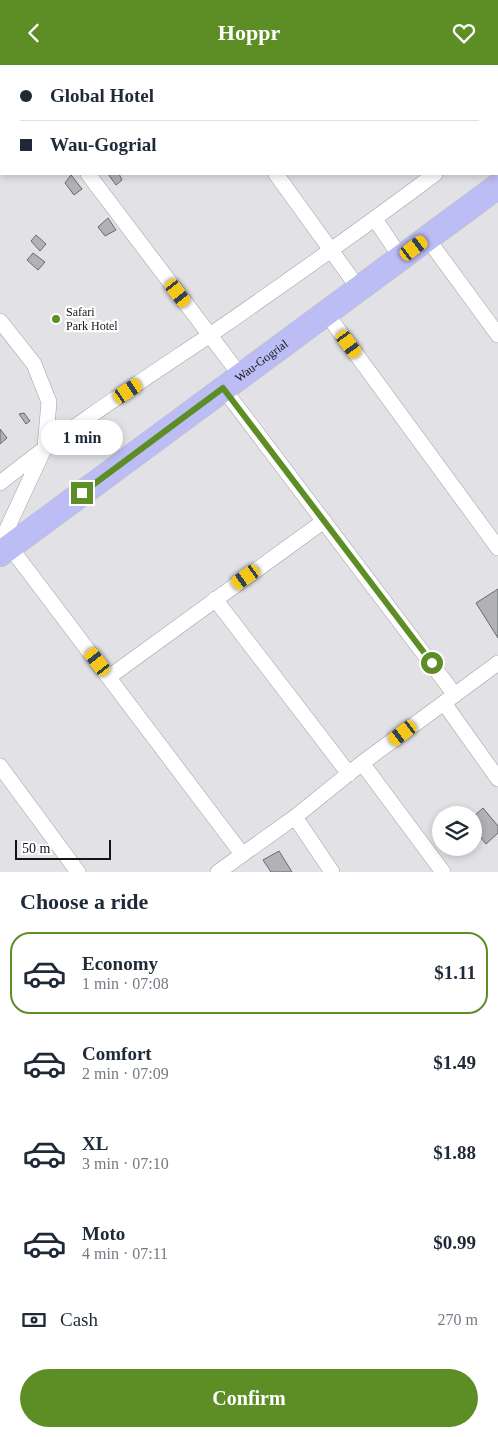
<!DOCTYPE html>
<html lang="en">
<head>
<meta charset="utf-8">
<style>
  :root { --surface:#fff; --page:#f6f6f7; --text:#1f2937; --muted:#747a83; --line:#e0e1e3; --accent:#5c8e25 }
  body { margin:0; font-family:Georgia,serif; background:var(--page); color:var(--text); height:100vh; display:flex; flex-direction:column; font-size:19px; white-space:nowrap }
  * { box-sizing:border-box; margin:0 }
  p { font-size:16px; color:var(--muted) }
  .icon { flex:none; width:28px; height:28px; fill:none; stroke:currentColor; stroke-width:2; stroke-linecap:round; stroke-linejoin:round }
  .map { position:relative; height:807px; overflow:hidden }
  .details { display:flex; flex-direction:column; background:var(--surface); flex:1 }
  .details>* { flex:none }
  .hud { position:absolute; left:0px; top:0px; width:499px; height:110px; box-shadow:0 2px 8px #0003; display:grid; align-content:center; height:110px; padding:0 20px; background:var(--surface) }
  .controls { position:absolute; left:432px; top:741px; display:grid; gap:10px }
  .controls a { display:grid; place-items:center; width:50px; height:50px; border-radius:50%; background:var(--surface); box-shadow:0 2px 8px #0003; font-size:25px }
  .scale { position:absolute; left:15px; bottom:12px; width:96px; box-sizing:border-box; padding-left:5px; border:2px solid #141416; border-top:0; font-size:14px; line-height:18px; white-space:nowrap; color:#141416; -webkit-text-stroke:4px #fff; paint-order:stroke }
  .end { position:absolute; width:22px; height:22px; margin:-11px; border:6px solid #5c8e25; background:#fff; box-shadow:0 0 0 2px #fff }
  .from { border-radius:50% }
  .bubble { position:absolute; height:35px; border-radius:18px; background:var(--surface); box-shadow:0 2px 8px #0003; font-size:16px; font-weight:800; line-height:35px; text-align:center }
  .car { position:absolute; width:15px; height:30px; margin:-15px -8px; border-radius:6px; box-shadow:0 0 4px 1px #0007; background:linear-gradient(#f5c518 24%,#345 0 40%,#f5c518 0 76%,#345 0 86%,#f5c518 0) }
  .hud b { display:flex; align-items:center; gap:18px; height:48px; font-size:19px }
  .hud b+b { border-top:1px solid var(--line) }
  .hud i { width:12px; height:12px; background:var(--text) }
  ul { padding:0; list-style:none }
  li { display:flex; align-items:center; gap:15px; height:82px; margin:0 10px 8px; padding:0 10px; border:2px solid transparent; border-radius:20px }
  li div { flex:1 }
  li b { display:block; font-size:19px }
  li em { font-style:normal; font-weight:800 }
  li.active { border-color:var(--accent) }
  li>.icon { width:45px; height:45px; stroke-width:1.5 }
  h2 { padding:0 20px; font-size:22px; line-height:60px }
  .pay { display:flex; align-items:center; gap:12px; height:55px; padding:0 20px; font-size:19px }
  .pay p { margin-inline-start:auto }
  .button { display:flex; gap:10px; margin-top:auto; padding:10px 20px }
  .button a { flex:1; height:58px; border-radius:30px; background:var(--accent); color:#fff; font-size:20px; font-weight:800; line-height:58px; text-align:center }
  header { display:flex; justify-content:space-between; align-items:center; height:65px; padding:0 20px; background:var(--accent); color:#fff; font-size:22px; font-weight:800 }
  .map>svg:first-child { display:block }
  .building { fill:#b1b1b6; stroke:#696a6e }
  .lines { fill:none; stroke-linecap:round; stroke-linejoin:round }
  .street-casing { stroke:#a0a0a4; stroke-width:16 }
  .primary-casing { stroke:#bdbdbe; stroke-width:26 }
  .street { stroke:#fff; stroke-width:15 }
  .primary { stroke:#bcbdf5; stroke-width:25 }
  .route { stroke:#5c8e25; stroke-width:6 }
  .poi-dot { fill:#5c8e25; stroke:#fff; stroke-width:2 }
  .labels { text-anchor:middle; stroke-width:4.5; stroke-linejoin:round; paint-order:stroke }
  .poi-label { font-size:12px; fill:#141416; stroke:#fff; text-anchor:start }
  .street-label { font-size:12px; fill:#141416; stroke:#fff }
</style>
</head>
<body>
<header><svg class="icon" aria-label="back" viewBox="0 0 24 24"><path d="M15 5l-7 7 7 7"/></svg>Hoppr<svg class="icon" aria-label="heart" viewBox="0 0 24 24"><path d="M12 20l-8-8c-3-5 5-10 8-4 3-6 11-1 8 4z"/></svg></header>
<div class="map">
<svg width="498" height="807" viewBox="0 0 498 807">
  <rect width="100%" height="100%" fill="#e1e1e6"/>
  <path class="building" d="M108 109H119L122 115 116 120Z
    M71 110 82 124 74 130 65 118Z
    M108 153 116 165 105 171 98 162Z
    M36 170 46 179 40 186 31 176Z
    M33 188 45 197 38 205 27 195Z
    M24 348 30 356 26 359 19 349Z
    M0 364 7 373 0 379Z
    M498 524V573L476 538Z
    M483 743 498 761V768L486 779 474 764V751Z
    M279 786 292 807H271L263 795Z"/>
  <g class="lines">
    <g class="street-casing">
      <path id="street" d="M7 0 8 1
        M198 0 199 1
        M374 0 375 1
        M0 65 1 64
        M88 109 240 310
        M276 109 359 224
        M375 154 401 193
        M427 173 498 270
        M326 248 498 483
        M0 256 34 299 49 337 45 382 0 479
        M223 323 455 630
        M0 418C66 365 137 319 207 272 284 219 360 165 435 109
        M10 482 242 789
        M215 534 349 709
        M109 612 324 456
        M444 638 498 714
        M362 698 443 807
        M0 701 78 807
        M295 752 332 807
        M218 807 295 752 362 698 498 598"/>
    </g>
    <g class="primary-casing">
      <g id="primary">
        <path id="s1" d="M0 489 498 121"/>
      </g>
    </g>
    <use href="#street" class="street"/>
    <use href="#primary" class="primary"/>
  </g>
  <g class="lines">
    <path class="route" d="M82 428 223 323 432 598"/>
  </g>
  <circle class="poi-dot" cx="56" cy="254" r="5"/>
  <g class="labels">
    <g class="poi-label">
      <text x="66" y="251">Safari<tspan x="66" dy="14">Park Hotel</tspan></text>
    </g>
    <g class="street-label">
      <text dy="4" stroke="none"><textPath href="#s1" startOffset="325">Wau-Gogrial</textPath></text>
    </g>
  </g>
</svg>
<div class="controls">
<a><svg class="icon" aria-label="layers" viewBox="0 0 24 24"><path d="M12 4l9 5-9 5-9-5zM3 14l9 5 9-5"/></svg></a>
</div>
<div class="scale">50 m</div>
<i class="end from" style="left:432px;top:598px"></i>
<i class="end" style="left:82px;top:428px"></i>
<div class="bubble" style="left:41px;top:355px;width:82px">1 min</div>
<i class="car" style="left:414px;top:183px;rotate:53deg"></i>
<i class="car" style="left:178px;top:228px;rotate:143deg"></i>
<i class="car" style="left:349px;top:279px;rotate:144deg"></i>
<i class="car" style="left:128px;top:326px;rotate:56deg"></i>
<i class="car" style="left:246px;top:512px;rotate:235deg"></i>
<i class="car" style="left:98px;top:597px;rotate:323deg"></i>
<i class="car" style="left:403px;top:668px;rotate:233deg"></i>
<div class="hud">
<b><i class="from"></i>Global Hotel</b>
<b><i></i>Wau-Gogrial</b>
</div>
</div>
<section class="details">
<h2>Choose a ride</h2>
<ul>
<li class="active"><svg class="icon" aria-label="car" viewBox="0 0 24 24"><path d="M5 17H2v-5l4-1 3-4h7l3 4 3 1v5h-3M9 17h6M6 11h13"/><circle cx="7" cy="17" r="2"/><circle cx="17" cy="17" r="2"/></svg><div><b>Economy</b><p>1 min · 07:08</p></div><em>$1.11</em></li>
<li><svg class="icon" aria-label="car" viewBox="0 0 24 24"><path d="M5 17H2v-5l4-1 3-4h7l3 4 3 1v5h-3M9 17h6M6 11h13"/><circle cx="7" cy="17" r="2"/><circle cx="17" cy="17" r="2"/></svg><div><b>Comfort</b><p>2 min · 07:09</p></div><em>$1.49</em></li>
<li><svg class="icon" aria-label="car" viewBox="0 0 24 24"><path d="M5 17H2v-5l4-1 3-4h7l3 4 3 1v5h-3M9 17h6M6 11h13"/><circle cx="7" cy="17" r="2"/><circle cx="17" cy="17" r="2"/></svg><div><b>XL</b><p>3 min · 07:10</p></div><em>$1.88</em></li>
<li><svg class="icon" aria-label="car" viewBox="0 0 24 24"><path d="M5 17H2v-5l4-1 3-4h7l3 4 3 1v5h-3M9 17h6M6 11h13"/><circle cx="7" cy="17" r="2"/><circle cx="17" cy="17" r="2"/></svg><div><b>Moto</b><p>4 min · 07:11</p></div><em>$0.99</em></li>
</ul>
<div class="pay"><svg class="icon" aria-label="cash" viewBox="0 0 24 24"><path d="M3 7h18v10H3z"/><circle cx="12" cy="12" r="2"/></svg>Cash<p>270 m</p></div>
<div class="button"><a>Confirm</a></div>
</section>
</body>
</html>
